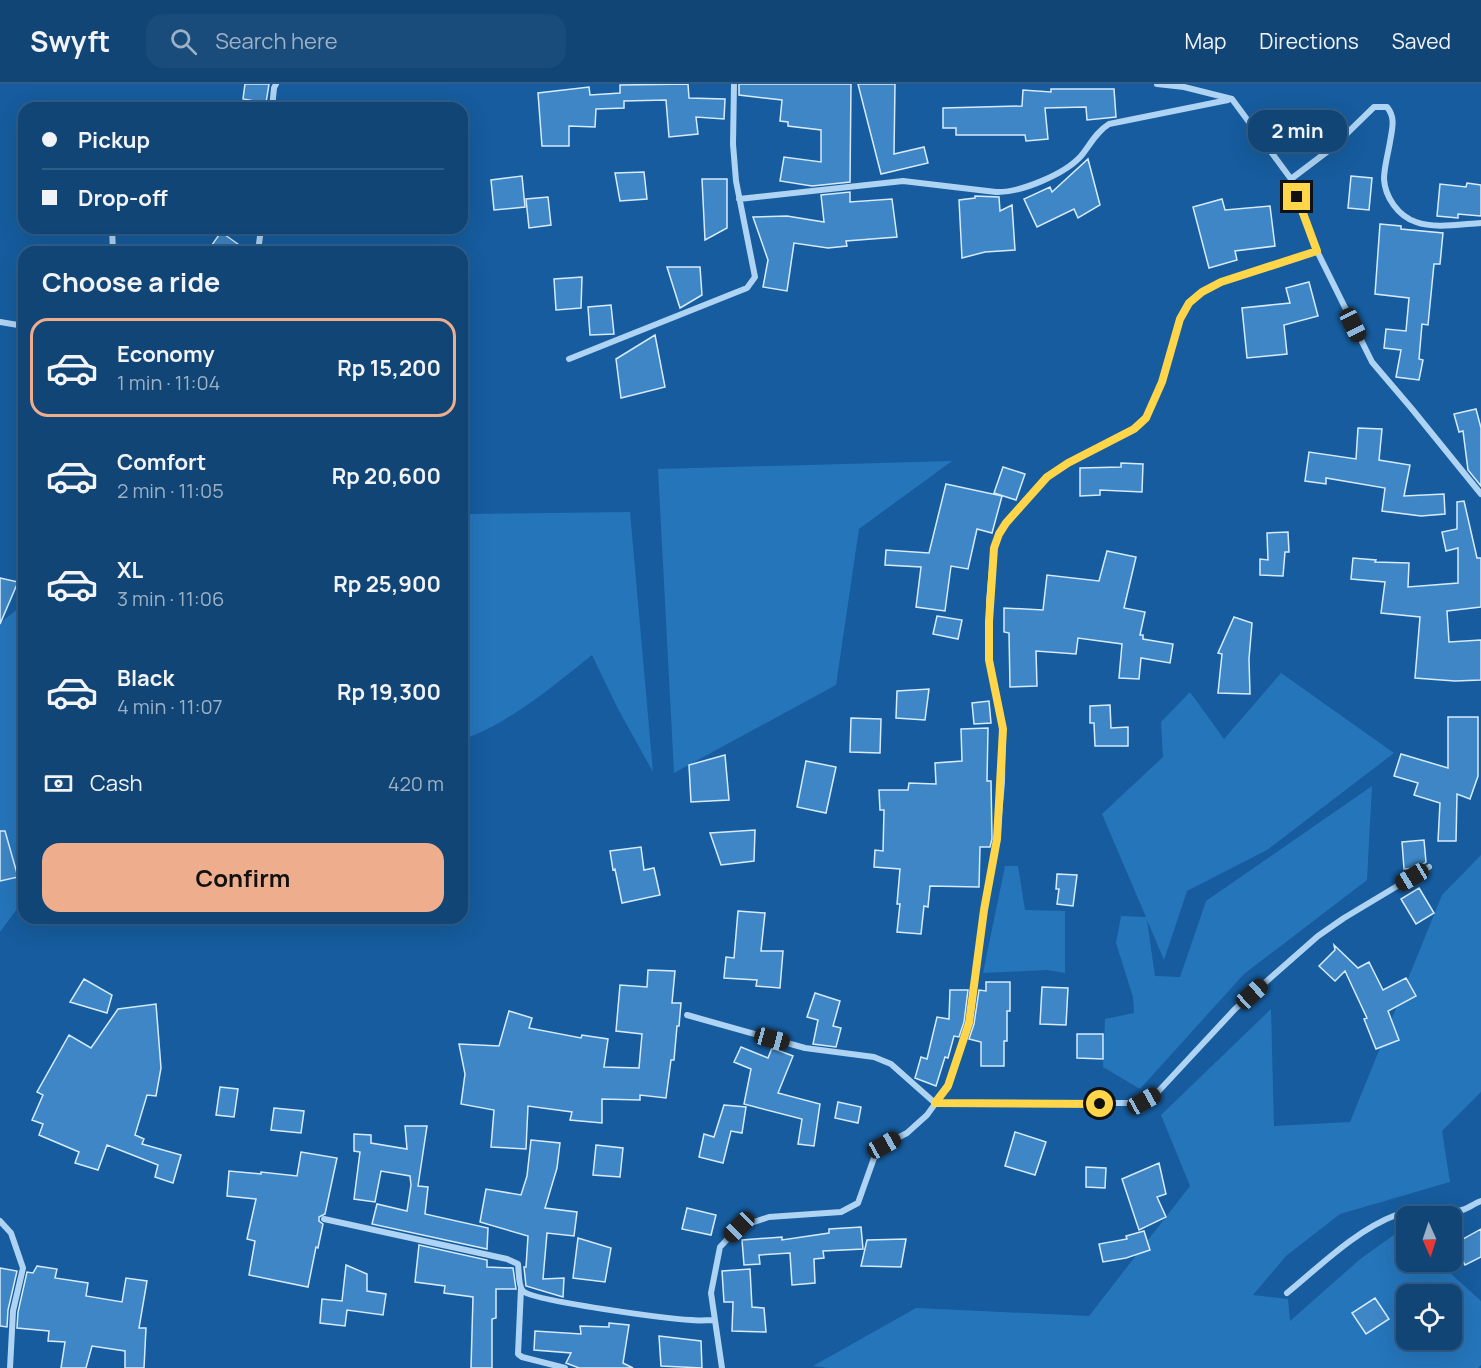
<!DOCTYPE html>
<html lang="en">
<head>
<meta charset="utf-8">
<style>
  :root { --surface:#104576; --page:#194c7b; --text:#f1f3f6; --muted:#9cb1c5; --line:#305d88; --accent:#eead8d }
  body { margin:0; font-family:Manrope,sans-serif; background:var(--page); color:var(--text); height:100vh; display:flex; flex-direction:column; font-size:22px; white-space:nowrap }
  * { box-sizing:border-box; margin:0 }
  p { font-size:20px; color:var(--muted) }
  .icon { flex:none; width:33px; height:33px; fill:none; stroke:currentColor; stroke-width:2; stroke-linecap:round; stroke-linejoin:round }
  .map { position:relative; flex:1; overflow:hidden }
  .sheet { position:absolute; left:18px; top:162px; width:450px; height:678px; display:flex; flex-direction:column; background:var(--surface); border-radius:18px; box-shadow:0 6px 24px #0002,0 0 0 2px var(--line) }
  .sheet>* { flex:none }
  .hud { position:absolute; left:18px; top:18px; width:450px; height:132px; border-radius:18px; box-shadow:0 6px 24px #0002,0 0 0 2px var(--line); display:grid; align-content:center; height:132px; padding:0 24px; background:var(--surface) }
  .needle { width:39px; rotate:177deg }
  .controls { position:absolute; left:1396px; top:1122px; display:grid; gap:12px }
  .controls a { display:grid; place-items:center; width:66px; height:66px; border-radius:12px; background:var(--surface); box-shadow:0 6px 24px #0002,0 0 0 2px var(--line); font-size:30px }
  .end { position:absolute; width:27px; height:27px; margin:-14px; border:8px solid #ffd54a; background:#111; box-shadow:0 0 0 3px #111 }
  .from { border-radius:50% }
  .bubble { position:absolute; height:42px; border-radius:18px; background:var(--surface); box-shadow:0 6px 24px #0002,0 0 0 2px var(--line); font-size:20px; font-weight:700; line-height:42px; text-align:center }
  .car { position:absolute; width:18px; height:36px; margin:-18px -9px; border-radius:8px; box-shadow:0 0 4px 2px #0007; background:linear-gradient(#222 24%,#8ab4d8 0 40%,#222 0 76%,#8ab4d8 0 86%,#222 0) }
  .hud b { display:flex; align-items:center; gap:21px; height:57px; font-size:22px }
  .hud b+b { border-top:2px solid var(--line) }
  .hud i { width:15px; height:15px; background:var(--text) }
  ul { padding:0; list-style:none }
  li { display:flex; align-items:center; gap:18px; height:99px; margin:0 12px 9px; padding:0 12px; border:3px solid transparent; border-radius:18px }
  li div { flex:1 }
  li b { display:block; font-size:22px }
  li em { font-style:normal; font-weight:700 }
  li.active { border-color:var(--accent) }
  li>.icon { width:54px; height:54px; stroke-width:1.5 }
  h2 { padding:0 24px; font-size:27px; line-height:72px }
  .pay { display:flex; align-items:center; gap:15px; height:66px; padding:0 24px; font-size:22px }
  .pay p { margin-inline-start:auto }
  .cta { display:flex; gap:12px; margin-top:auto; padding:12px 24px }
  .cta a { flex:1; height:69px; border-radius:18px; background:var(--accent); color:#111; font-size:24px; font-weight:700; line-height:69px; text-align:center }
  header { display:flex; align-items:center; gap:36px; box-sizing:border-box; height:84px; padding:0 30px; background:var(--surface); border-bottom:2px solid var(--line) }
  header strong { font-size:28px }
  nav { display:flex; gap:33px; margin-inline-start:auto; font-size:21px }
  .search { width:420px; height:54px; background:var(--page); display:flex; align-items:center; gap:15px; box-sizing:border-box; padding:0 21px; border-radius:18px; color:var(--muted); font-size:22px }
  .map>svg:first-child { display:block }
  .green { fill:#2575bb; fill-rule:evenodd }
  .building { fill:#3e86c5; stroke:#d6ebfd; stroke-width:1.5 }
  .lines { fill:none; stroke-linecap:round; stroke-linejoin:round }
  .street { stroke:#aed3f3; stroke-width:6 }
  .route { stroke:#ffd54a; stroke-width:8 }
</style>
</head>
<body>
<header>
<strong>Swyft</strong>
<div class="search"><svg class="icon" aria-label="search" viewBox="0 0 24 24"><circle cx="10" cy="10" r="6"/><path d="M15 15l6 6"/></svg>Search here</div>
<nav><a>Map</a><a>Directions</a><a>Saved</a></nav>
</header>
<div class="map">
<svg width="1481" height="1284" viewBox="0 0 1481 1284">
  <rect width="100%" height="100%" fill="#165c9e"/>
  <path class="green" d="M952 377 859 445 836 601 674 689 658 385Z
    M630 428 653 688 618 625 592 571C553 602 510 639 462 656V430Z
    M24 520V815L0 848V539Z
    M1281 589 1394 669 1267 766 1187 807 1164 876 1147 836 1155 892 1180 893 1206 817 1372 702 1367 796 1244 890 1140 1005 1103 983 1105 935 1134 929 1133 913 1116 859 1121 832 1146 833 1102 730 1163 673 1161 638 1190 608 1224 655Z
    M1481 771V1008L1442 1047 1450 1098 1340 1130 1286 1172 1253 1211 1288 1215 1290 1237 1359 1176 1402 1145 1407 1149V1178H1438L1481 1217V1281L1478 1284H829L813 1282 916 1224 1089 1232 1190 1102 1161 1031 1271 925 1274 1042 1350 1038 1442 811ZM1407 1210H1452V1256H1407Z
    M1005 782H1018L1025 826 1065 827V889L1047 886 983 889Z"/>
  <path class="building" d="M245 0H269L266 19 243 15Z
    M688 0 689 14 725 15 724 35 696 33 698 50 669 53 666 16 624 17V24L596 25 595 43 569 42V62H542L538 9 589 3 590 11 620 9V1Z
    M739 0H851L850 98 812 102 780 97 784 73 821 78V46L788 42V38L780 37 782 16 739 11Z
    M858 0H895L894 70 924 63 928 79 881 90Z
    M1051 5H1114L1116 33 1087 36 1086 23 1045 24 1048 55 1026 57 1025 51H956V44H943V24L1022 22 1023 6 1051 8Z
    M1088 75 1100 121 1078 134 1074 125 1037 143 1024 115 1050 103 1052 108Z
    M644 88 647 115 620 117 615 89Z
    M522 92 525 123 494 126 491 96Z
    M1351 92 1372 94 1369 126 1348 124Z
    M702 95H727V144L705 156Z
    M1467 99 1481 101V132L1458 130V134L1437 132 1440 100 1466 103Z
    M850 108V118L892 115 897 153 846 157 847 162 828 164 794 159 787 207 763 203 768 176 753 133 787 132 824 138 821 111Z
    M975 112 999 113 1000 127 1012 121 1015 166 985 168 962 174 959 116 975 114Z
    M548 113 551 141 529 144 526 115Z
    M1222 115 1225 126 1270 122 1275 162 1235 167 1237 176 1209 184 1193 123Z
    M1380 140 1401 142V145L1443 149 1440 180H1434L1428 241 1422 240 1419 275 1423 276 1419 296 1396 293 1401 266 1384 264 1386 245 1406 247 1409 214 1375 210Z
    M221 148 249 168H207Z
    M667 183H700L702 211 680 224Z
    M582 193 581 224 556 226 554 195Z
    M1309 198 1318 232 1284 241 1287 270 1247 274 1242 224 1290 219 1286 204Z
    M611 221 614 250 590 251 588 223Z
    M655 251 665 303 621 314 616 275Z
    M1476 325 1481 344V402L1468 386 1463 347 1459 348 1454 330Z
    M1358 344 1382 345 1379 376 1410 381 1404 412 1444 410 1445 430 1421 432 1382 427 1385 404 1326 394V400L1305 397 1309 368 1356 375Z
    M1121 379 1143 380 1142 408 1100 406V411L1080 412V384L1121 383Z
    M1003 383 1025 390 1016 416 994 409Z
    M946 400 1002 412 992 449 977 445 968 485 951 482 945 527 916 523 921 483 885 481 886 466 929 469Z
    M1464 417 1477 474H1481V523L1447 527 1449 558 1481 556V596L1455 597 1415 594 1420 533 1381 529 1385 498 1351 495 1353 474 1376 476 1375 478 1409 479 1408 503 1458 499V464L1446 467 1442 448 1457 445V418Z
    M1288 448 1289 468H1285L1283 492 1260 491V475L1268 476 1267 449Z
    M1107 467 1136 473 1124 524 1145 528 1140 551H1143V555L1173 560 1170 579 1141 574 1139 595 1119 594 1122 560 1078 554 1076 570 1036 567 1037 602 1010 603 1009 549 1004 548V524L1043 526 1047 491 1099 497Z
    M0 494 18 498 0 540Z
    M937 532 962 536 958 555 933 550Z
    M1234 533 1252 539 1249 575 1250 610 1218 609 1222 570 1218 569Z
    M929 605 925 636 896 634 897 607Z
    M989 617 991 639 974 640 972 619Z
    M1110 621 1111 644 1128 643V662H1095L1094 639H1090V622Z
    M1448 633H1478V692L1470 715 1457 710 1456 757H1438L1440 719 1414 711 1418 699 1394 692 1401 670 1448 684Z
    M851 634 881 635 880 669 850 668Z
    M988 644 987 697H991L992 755 990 763H980L979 803 930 802 928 823 924 822 921 850 897 848 900 820H897L900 785 874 783 875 766 883 767 884 726H880L879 706H908L909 699 936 700 935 679 962 677 961 645Z
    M725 671 729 716 691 718 689 681Z
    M806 677 836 683 826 729 797 723Z
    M755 746 754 777 721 781 710 749Z
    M0 747H5L18 793 0 797Z
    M1424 756 1426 778 1417 784 1404 785 1402 758Z
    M641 763 644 786 654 784 660 811 622 819 615 785 613 786 610 767Z
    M1057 790 1077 791 1073 822 1057 820 1059 805H1056Z
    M1419 804 1434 829 1416 840 1401 815Z
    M738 827 765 829 761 867H783L780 904 756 902 757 896 724 894 726 873 734 874Z
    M1334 861 1358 884 1369 878 1383 906 1406 894 1416 912 1388 927 1399 956 1376 965 1364 935 1367 934 1345 887 1335 897 1319 882 1335 866Z
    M648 886 675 887 672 919H681L679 942H677L674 976H671L666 1014 640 1011V1016L602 1015V1039L570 1036 572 1028 528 1022 526 1065 491 1063 494 1026 461 1020 465 990 459 960 499 962 509 927 532 934 529 944 581 954 582 951 608 955 604 983 639 984 642 950 616 947 620 901 647 903Z
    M84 895 112 911 107 929 70 918Z
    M986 898H1010V927H1007V957H1004V982H981V958L969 955 974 940 979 906 986 907Z
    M1042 903 1068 904 1066 941 1040 940Z
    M950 906H968L964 938 959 953 954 952 948 974 945 973 936 1002 915 994 921 973 927 975 937 933 949 935Z
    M815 909 840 917 833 942 841 944 836 963 813 960 818 936 807 933Z
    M156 920 161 984 156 1012 147 1011 135 1051 144 1055 142 1060 181 1071 173 1099 155 1093 158 1081 107 1061 98 1086 75 1079 79 1068 39 1051 43 1040 32 1036 43 1011 37 1008 69 951 91 964 118 925Z
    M1077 950H1103V975L1077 974Z
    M741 963 768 974 772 964 793 972 778 1009 820 1020 814 1062 798 1060 802 1035 744 1020 751 985 734 978Z
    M220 1003 238 1005 234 1033 216 1031Z
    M838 1018 861 1023 858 1039 835 1034Z
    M724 1021 746 1023 742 1049 731 1047 723 1079 699 1073 704 1050 714 1053Z
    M274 1024 304 1027 301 1049 271 1046Z
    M405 1042H427L418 1102 428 1103 425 1130 488 1144 487 1165 372 1140 377 1120 407 1127 411 1101 410 1092 381 1087 375 1118 354 1115 360 1068 354 1067V1050L371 1051V1059L407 1065Z
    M1015 1048 1046 1058 1035 1091 1005 1082Z
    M531 1056 560 1059 557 1084 545 1124 577 1128 574 1152 547 1149 543 1195 564 1194 563 1213 526 1202 524 1183H526L528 1152 480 1138 486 1105 521 1111 527 1092Z
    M596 1061 623 1064 620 1093 593 1091Z
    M301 1068 337 1074 325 1130 319 1133V1137L323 1140 318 1164 316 1163 308 1203 249 1191 255 1157 247 1155 256 1115 227 1112 229 1087 261 1090V1088L297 1092Z
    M1159 1079 1166 1110 1157 1113 1166 1133 1139 1146 1122 1095Z
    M1086 1083 1106 1084 1105 1104 1086 1103Z
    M687 1124 716 1131 711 1151 682 1145Z
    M861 1143 863 1165 823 1167 824 1174 814 1175 815 1199 792 1201 790 1169 759 1171 760 1180 744 1181 742 1156 782 1153V1156L829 1149V1145Z
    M1481 1145V1173L1465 1181 1454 1160Z
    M1144 1147 1150 1166 1126 1174 1103 1178 1099 1160 1127 1155 1126 1152Z
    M578 1154 611 1164 605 1198 573 1194Z
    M906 1155 901 1183 861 1182 867 1156Z
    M419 1161 487 1176V1183L513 1184 516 1205H496V1234L492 1235V1284H471L473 1213 444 1209 445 1202 415 1198Z
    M346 1181 367 1190V1207L386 1210 383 1231 347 1226 345 1242 320 1239 322 1215 342 1217Z
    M37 1182 57 1185 55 1194 88 1199 86 1212 122 1218 126 1194 147 1197 139 1244H146L144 1284H125V1267L92 1262 86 1284H61L65 1258 48 1257 49 1247 17 1244 18 1228 27 1188 33 1189Z
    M0 1184 17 1187 8 1226 7 1243 0 1242Z
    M750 1185 752 1223 764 1224 766 1248 732 1247 733 1218H724L722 1187Z
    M1375 1214 1389 1235 1366 1250 1352 1229Z
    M609 1239 629 1241 623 1279 633 1284H579L566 1279 571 1269 534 1266 535 1247 581 1250 580 1242 609 1243Z
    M659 1252 701 1257 702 1284 661 1282Z"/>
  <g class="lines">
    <path class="street" d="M1157 0 1184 3 1232 15 1291 95 1317 167 1372 278 1412 325 1481 410
      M272 24 274 4 276 0
      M1291 95 1332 64 1374 23H1387C1396 34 1392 45 1390 58 1388 70 1384 84 1384 95 1385 113 1398 132 1416 138 1434 145 1462 140 1481 139
      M739 115 903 97 996 108C1020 109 1065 90 1081 72 1090 61 1096 48 1109 40L1228 16
      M112 144 113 168
      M258 168 261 144
      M0 238 24 242
      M569 275 747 204 755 193 736 97 733 60 734 0
      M687 931 805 964 874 973 891 980 935 1019H1135L1155 1011 1235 925 1318 852 1344 834 1429 783
      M324 1135 507 1175 518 1180C519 1186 518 1202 523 1207 533 1217 669 1235 691 1236 698 1237 706 1236 714 1236
      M0 1137 11 1149 23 1184 13 1227 10 1284
      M521 1204 518 1270 522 1273 565 1284
      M1287 1209C1320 1182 1356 1146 1396 1131 1416 1124 1450 1132 1465 1125 1470 1123 1475 1119 1481 1117
      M722 1284 711 1209 720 1163 739 1143 769 1133 841 1128 858 1119 874 1074 884 1061 907 1049 927 1031 948 1002 969 939 984 826 997 755 1002 698 1003 645 989 576V517L994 464 999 450 1006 439 1047 393 1068 379 1134 345 1146 334 1162 298 1180 235 1189 219 1202 208 1221 198 1317 167"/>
  </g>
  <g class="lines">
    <path class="route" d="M1100 1020 935 1019 948 1002 969 939 984 826 997 755 1003 645 989 576V537L994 464 999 450 1006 439 1047 393 1068 379 1134 345 1146 334 1162 298 1180 235 1189 219 1202 208 1221 198 1317 167 1297 113"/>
  </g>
</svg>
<div class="controls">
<a><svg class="needle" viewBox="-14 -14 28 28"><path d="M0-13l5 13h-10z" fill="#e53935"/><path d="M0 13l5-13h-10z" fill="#9cb1c5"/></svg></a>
<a><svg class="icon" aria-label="locate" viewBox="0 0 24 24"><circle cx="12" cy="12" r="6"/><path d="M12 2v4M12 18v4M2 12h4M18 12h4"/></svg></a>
</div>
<i class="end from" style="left:1100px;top:1020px"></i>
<i class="end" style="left:1297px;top:113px"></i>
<div class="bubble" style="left:1248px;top:26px;width:99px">2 min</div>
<i class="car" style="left:1353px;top:241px;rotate:154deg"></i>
<i class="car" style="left:1412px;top:793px;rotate:239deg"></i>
<i class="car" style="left:1252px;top:910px;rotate:48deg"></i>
<i class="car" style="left:772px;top:955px;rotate:105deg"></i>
<i class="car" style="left:1144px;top:1017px;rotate:61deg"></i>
<i class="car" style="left:884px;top:1061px;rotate:61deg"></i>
<i class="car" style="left:739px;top:1143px;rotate:225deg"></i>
<div class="hud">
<b><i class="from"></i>Pickup</b>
<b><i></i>Drop-off</b>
</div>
<section class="sheet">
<h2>Choose a ride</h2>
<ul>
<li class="active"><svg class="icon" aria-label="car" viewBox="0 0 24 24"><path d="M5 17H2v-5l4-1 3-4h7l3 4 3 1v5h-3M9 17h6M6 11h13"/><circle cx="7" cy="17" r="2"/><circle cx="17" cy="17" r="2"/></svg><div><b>Economy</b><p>1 min · 11:04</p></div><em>Rp 15,200</em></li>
<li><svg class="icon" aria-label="car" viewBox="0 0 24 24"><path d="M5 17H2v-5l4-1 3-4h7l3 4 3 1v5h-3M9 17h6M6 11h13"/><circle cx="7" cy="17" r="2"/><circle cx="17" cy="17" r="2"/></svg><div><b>Comfort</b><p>2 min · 11:05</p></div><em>Rp 20,600</em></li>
<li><svg class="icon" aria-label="car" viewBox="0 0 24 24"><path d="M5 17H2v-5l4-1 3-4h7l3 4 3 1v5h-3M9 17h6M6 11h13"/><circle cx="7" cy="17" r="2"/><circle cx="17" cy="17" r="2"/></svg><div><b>XL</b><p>3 min · 11:06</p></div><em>Rp 25,900</em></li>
<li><svg class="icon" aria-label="car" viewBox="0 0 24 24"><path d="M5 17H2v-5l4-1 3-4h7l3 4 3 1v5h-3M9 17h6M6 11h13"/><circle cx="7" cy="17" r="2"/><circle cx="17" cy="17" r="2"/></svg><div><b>Black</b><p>4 min · 11:07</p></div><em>Rp 19,300</em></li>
</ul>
<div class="pay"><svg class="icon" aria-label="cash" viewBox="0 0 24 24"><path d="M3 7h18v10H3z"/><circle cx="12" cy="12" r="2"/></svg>Cash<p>420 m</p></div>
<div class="cta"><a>Confirm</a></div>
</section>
</div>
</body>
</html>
